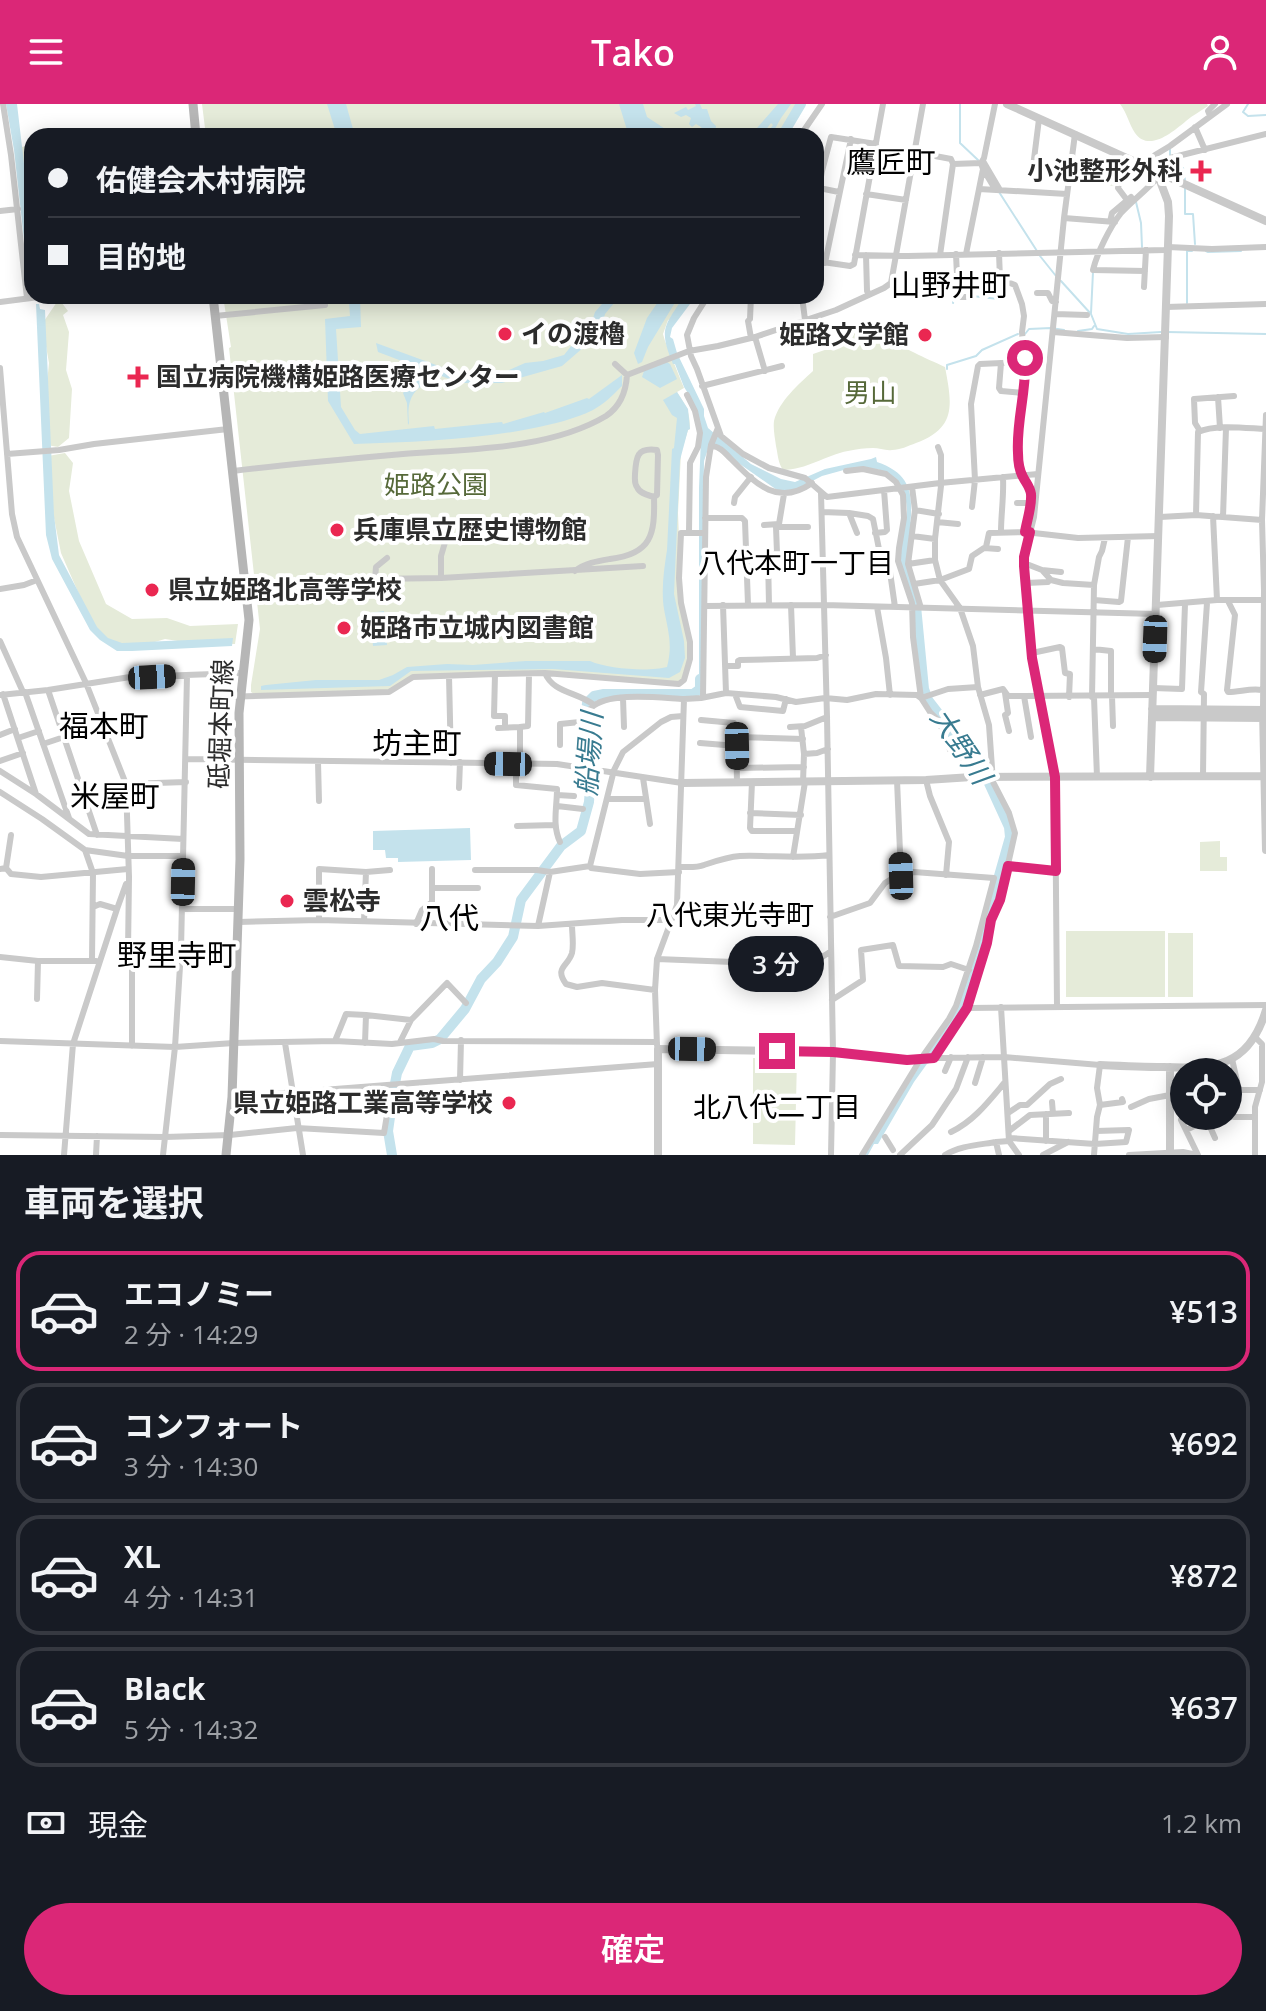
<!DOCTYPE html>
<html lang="ja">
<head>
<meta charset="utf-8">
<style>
  :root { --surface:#171b24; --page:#242831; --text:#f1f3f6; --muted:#9ea1a6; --line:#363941; --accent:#db2777 }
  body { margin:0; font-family:"Open Sans","Noto Sans JP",sans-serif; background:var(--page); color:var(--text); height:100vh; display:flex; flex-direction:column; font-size:30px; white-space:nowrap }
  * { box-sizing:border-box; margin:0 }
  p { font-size:26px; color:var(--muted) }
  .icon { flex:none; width:44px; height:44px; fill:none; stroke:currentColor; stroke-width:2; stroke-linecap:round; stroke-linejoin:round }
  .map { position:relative; height:1051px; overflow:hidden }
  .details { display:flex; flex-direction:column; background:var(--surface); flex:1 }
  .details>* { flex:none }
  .top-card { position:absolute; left:24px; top:24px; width:800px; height:176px; border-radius:24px; box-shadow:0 4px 20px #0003; display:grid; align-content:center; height:176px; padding:0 24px; background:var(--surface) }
  .controls { position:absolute; left:1170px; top:954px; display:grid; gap:16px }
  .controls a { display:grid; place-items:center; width:72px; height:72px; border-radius:50%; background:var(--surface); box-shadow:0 4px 20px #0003; font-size:40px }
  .end { position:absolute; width:36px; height:36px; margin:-18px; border:10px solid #db2777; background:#fff; box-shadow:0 0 0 4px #fff }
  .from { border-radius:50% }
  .bubble { position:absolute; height:56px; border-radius:28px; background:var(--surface); box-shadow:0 4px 20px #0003; font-size:26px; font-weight:600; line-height:56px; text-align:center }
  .car { position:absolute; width:24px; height:48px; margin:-24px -12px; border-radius:10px; box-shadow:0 0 6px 2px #0007; background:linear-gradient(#222 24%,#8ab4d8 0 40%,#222 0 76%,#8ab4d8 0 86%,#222 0) }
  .top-card b { display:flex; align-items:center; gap:28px; height:76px; font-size:30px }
  .top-card b+b { border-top:2px solid var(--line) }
  .top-card i { width:20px; height:20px; background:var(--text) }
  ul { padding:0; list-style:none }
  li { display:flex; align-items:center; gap:24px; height:120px; margin:0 16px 12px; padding:0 8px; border:4px solid var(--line); border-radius:24px }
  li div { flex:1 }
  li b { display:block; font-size:30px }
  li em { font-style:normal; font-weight:600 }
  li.selected { border-color:var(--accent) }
  li>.icon { width:72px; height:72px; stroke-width:1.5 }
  h2 { padding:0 24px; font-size:36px; line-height:96px }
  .pay { display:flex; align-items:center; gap:20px; height:88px; padding:0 24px; font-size:30px }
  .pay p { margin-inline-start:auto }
  .primary-button { display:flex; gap:16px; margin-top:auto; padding:16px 24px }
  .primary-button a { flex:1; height:92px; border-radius:48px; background:var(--accent); color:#fff; font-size:32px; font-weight:600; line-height:92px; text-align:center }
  header { display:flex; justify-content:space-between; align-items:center; height:104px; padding:0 24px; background:var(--accent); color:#fff; font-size:36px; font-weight:600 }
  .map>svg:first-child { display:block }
  .green { fill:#e5ebd9 }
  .water { fill:#c4e2ec }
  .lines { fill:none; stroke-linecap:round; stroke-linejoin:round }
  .stream { stroke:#c4e2ec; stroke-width:2 }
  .river { stroke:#c4e2ec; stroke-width:10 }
  .minor { stroke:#c9c9c9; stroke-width:6 }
  .tertiary { stroke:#c9c9c9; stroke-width:8 }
  .secondary { stroke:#b6b6b6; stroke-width:9 }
  .route { stroke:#db2777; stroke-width:10 }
  .poi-dot { fill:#ea2751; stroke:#fff; stroke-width:3 }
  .labels { text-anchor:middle; stroke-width:8; stroke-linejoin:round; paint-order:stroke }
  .poi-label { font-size:26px; font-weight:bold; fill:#2c2c2c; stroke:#fff; text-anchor:start }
  .park-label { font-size:26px; fill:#566939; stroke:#fff }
  .street-label { font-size:26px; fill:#2c2c2c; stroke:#fff }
  .neighbourhood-label { font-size:28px; fill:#000; stroke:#fff }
  .water-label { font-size:28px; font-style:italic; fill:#387b90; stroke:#fff }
  .quarter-label { font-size:30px; fill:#000; stroke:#fff }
</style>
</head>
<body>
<header><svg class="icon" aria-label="menu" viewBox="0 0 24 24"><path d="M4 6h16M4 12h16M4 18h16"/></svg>Tako<svg class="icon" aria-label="person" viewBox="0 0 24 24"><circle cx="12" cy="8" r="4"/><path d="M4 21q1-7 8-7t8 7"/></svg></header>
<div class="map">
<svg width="1266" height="1051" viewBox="0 0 1266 1051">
  <rect width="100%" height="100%" fill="#fff"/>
  <path class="green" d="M202 0H798L778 32H206Z
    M1120 0H1207L1208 2C1201 7 1193 11 1186 17 1174 27 1149 49 1135 29 1129 20 1127 9 1120 0Z
    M32 42V172L20 43Z
    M1110 55 1129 63V69L1114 82 1099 80 1100 67H1105Z
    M223 192H684L671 215 668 216 663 230 665 237 684 284 677 288C686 302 690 307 690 325L688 326 681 349 678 409 682 506 689 543 688 560 683 575 677 579 552 569 411 572 390 586 254 590 251 588V581L260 525 229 244 231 243Z
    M59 195 68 207 63 211 69 228 66 266 72 285 69 334 58 343 47 341 46 289 49 259 42 220Z
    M890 217C895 224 893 230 897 237 900 244 935 258 945 263 952 300 957 324 916 339 908 342 900 346 892 346 886 347 879 344 873 344 865 344 857 345 848 347 826 351 806 366 783 366 778 359 778 351 776 342 775 334 773 325 774 317 779 297 799 280 813 267V250L851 237 855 227 868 225V219Z
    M65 349 73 359 69 387 79 437 106 500 132 515 167 514 190 522 238 520 235 540 191 539 165 535 138 543 107 536 92 520 61 449 49 389 48 352Z
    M1220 737V753H1227V767H1200V738Z
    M1066 827H1165V893H1066Z
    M1168 829H1193V893H1168Z
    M753 954 797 955 795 1041 753 1040Z"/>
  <path class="water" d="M6 0H17L32 128V189H30L14 46Z
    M327 0H346L355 32H337Z
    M619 0H643L647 13 676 32H635L629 25 627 26Z
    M695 0H700L702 5H707L711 17 716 22 715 30 720 32H706L708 30V26H703L701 23 696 20 692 23 689 20 691 14 686 11 681 13 674 9 686 3 688 6 696 2Z
    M778 0H791L781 14 771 32H765L773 21 771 19 761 32H750Z
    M318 192H360L361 223 336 225 341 303 355 326 360 330 434 322 435 325 502 318 503 320 544 308 545 309 587 294 589 295 622 271V282C613 291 604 300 593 306 575 315 553 320 534 324 475 336 414 338 354 340L328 297 325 215 350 212 349 198H318Z
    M609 192H620L605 210 599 230 562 262 502 279H460L378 248 376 239 458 269 498 271 525 259 543 257 564 251 576 236 589 227 595 208Z
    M662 192H679L648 243 642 258 638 260 634 249 647 214Z
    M684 192H696L672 224 670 233 673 235 677 249 704 305V312L708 324 751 360 781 375 795 378 825 365 871 355 876 353 877 358C916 371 913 397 909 432L904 434 907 406 905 389 886 368 877 365 851 364 822 372 793 387 777 386 710 339 704 357 701 587 699 591V384L701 333 691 294 684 283 675 260H673C658 224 665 222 684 192Z
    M36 200H39L40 205 45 206 54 411 59 451 97 523 108 534 122 539 233 534 232 542 132 547H117L100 536 90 526 52 455 46 431Z
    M667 258 670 260 677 275 660 284 642 273 644 267Z
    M394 262 416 268 428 275V279C410 286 407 301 409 319L408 321 407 299 403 289 410 281 411 276 406 273H398Z
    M677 288 688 305 690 325 688 326 680 356 674 490 684 537 685 554 680 568 669 574 553 565 411 567 390 582 261 586V582L266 581 316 576H379L393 571 407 563 447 560 473 561 526 557H590C608 565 649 568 667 563 673 540 668 527 664 505 661 486 664 465 667 446L672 345 674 344 677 314 672 311 663 296Z
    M384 507 387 541 373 542 370 509Z
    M470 724 471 756 398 758V754H386L385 746H373V727Z
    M931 944 937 946 914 978 878 1040H874L868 1051H863Z"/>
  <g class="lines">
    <path class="stream" d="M960 0V39L978 56
      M1248 0 1243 8 1248 12 1266 11
      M1170 63 1183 64 1185 76
      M1167 68 1170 63V43
      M1185 82V110H1193L1195 140
      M999 88 1037 147
      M1136 98 1141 119 1142 143
      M1206 147 1208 148 1241 147
      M1040 152 1056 172
      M1061 177 1091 210 1097 225 1128 230 1161 228
      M972 192 998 195
      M953 199 954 193 957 192
      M1187 199V147H1192
      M1091 209 1093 168
      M1078 227 1092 225 1094 222
      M1167 228 1266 230
      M1025 230 1029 225 1051 224 1064 226
      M947 265V261L976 252 982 246 1018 230
      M1020 454 1026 432"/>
    <path class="river" d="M782 32 801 0
      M908 422 903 452V461L916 502 924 585 928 596 942 614 956 644 977 662 987 675 1009 723 1010 733 987 814 977 860 956 913 926 955
      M393 990 397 969 410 942 432 939 440 935 465 905 481 875 497 858 513 833 521 796 561 742 581 727 589 698 591 669 585 616 587 599 594 592 604 590H693L700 585V575
      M391 1006 388 1027 392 1051"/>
    <path class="minor" d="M3 0 11 51 27 194
      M1210 12 1208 7 1215 0
      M1195 23 1205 46
      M800 32 822 0
      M914 48 951 55 953 60 981 59 984 54 995 0
      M1155 51 1170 42 1227 0
      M983 57 1000 86
      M1033 63 1039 15
      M871 65 911 69
      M983 65 995 85
      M1150 66 1166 55 1266 30
      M819 84 839 88
      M979 85 983 65 981 59
      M866 90 906 96
      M1127 96 1118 84 1119 79 1139 60
      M816 100 822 67 831 33 876 40
      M0 107 18 105
      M1064 114 1115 118
      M1110 118 1112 109 1131 93
      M999 149 1000 175 1015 181 1022 200 1024 212 1022 228 1025 262 1022 299 1018 318V350L1023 374 1028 382 1031 390 1025 428
      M956 150 958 193H970
      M966 150 979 85 1067 90
      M855 151 908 152 1165 146 1168 143 1212 145 1266 143
      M866 151 867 187 869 190
      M940 151 953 60
      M816 157 850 162 854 160 883 0
      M825 159 851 35
      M1145 167 1093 166C1097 149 1110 123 1121 109 1133 96 1147 86 1158 73
      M942 180 996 179 1000 175
      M1144 183 1146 146
      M1037 189H1048L1052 197 1056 198
      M708 192 694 214 687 231 691 252 697 265 721 332 743 350 769 364 805 374 827 393 940 379 1038 370
      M751 192 750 215 748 217 751 234
      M802 192 805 216
      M0 198 47 192
      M1166 203 1266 200
      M1055 210 1087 211
      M215 212 325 201
      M1053 228 1127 234 1166 233
      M755 233 765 267
      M1001 259 999 284 1001 287 1023 289
      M615 260 627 271
      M0 264 12 410 17 433 86 579 126 680 129 773 128 847 132 860V942
      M627 271 689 247 718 242 755 233 836 206 884 184 891 179 923 0
      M702 282 782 262
      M687 291 695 307 700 329 698 343 690 359 689 428
      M1218 293 1220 324
      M1200 327 1195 319 1194 295 1234 292
      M711 341C723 345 723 347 731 355 756 380 778 403 812 379
      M7 350 59 346 94 340 228 325
      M233 367C289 360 346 355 403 350 467 345 549 346 606 312 621 302 626 288 627 271
      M846 367 863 365 886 370 896 378 903 391 904 414 899 444 898 457 912 499 913 533 921 594 930 608 939 617 950 646 979 673
      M912 383 915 406 908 460 921 504
      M821 389 827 613 833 948 831 1051
      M734 399 735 393 751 373
      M1017 399H1032
      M972 403 975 376 971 300 978 262 980 260 1025 258
      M915 406 939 410
      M822 408 849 409 868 412 873 415 879 445 890 468 895 503
      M849 409 857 429
      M1196 411 1198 328C1216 320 1245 324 1265 325
      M1213 412 1217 496
      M1160 413 1196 411 1262 416
      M1223 413 1226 324
      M705 414H742L745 417 748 501
      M937 418 958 420
      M764 421 779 420
      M776 423H808
      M1001 428C1001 410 1004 392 1003 373
      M875 429 885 428 887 426 884 386
      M912 432 935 435
      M986 443 989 429 1025 428 1078 434 1159 432
      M1024 459 1042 466 1051 476 1063 479 1094 481
      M908 460 935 456
      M1042 466 1061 468
      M575 467C585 459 598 457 610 455 652 450 655 430 654 393L657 391 658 351 657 346C637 343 636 353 635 370 635 375 634 379 637 383 640 390 648 391 654 393
      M441 474V452L446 435
      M375 475 376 463 387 454
      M1026 479 1048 478
      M914 480 940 476 969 465 972 452 984 444 998 445
      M247 483 375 475 441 474 643 462
      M0 485 24 481 37 476
      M1094 496 1119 498 1121 497 1128 433
      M1228 497 1235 511 1227 586 1228 588C1240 588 1250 584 1262 586
      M723 501 726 589
      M769 501 768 453 777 449 776 423 779 420 784 390
      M791 501 793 554
      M1157 501 1217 496H1264
      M705 502 824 501 1156 510
      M877 503 886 554 890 591
      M0 537 23 588
      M1093 545 1111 547V592
      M1032 549 1060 543 1062 544 1065 569 1070 570 1069 593
      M725 562H738V557L740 556 817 554 826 551
      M545 569C553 589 578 588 594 601
      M221 570 222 593 389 588 413 573 495 570 545 569 679 580 684 576 690 555V538L681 499 679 474 681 429H705
      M495 570 494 612H505V623
      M449 572 451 659
      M1153 584 1182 585 1185 500
      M48 586 97 731
      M25 588 69 714
      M1005 589 1008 609 1005 611 1009 627
      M3 590 36 690
      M735 590 740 603 783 607 786 595
      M0 591 48 586 130 573 242 569
      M980 591 1003 585 1008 592H1024L1153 591
      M1024 592 1031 633
      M1112 592 1113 622
      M703 593 706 373 711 341 718 324
      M1092 593 1094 481 1099 453 1102 447 1105 434
      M1094 593 1097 673
      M623 594 624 623
      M1263 606 1264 487 1262 416 1266 311
      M701 616 734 619 736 621 737 679
      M790 623 805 622 827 613
      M801 623 804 650 803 678
      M498 624 520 623
      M0 631 15 625
      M737 633 803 635
      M18 634 39 627
      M700 639 737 642
      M43 640 64 633
      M560 641V620L580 618
      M804 650 817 649 828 645
      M187 655 557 660 682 679
      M0 657 23 649
      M318 658 319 697
      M516 660V681L557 685C557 703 552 721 560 738
      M520 660V623L528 622 529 570
      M737 664 804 663
      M0 667 36 690 89 730 183 735
      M596 667 591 604C608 587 661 594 684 595
      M1203 672 1204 590 1201 588 1207 499
      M643 674 650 720
      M897 676 901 772
      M926 676 930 692 949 738 946 771
      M752 678 750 724 752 727H797
      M126 680 186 678
      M459 684 460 658
      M0 688 42 715 85 746 128 752H183
      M557 691 574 692
      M607 695H645
      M557 702 583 705
      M750 709 801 711
      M517 722 555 721
      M85 746 93 769 92 856
      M793 753 805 678
      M590 762 614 666 623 648 661 618 671 613 683 612
      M1008 762 1056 767
      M679 763C687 763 697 764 704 761 716 757 727 753 740 752 770 751 800 755 829 751
      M6 764 11 731
      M0 765 6 764 11 770 41 773 128 765
      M475 766H537L550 768 590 762 591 764 640 770 679 768
      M432 784H478
      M93 803 100 800 117 805
      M182 805H239
      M830 813 870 799 885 779 893 774 914 768 994 774 976 842 956 902 949 915 920 956 862 1051
      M319 816V765L366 768 390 766
      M364 817 366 768
      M238 818 319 816 538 822 622 816H671
      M416 820 422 806 432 798V765
      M572 821C572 829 574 841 572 849 568 863 554 863 566 880L577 883 602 879 655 886
      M538 822 550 768
      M0 853 38 857H96
      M657 855 806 861 811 860 830 848
      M37 895 38 857
      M832 896 863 876 861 846 893 841 899 862 943 863 951 860 969 866
      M1001 903 1009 1037 1019 1051
      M1057 903 1055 673 1032 554 1024 453 1034 413 1064 114 1075 30
      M967 904 1266 901
      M1255 933 1262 940V978L1255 1003V1051
      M0 937 175 943 234 939 335 937 392 940 434 935 443 937 657 938
      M335 937 346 910 366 911
      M400 938 411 916 447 879 466 899
      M285 939 303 1051
      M365 939 366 911 411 916
      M657 941 655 886 657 855 677 801 684 595 701 594 726 589 776 593 796 598 825 594 847 596 876 590 917 591 921 594 948 585 978 583
      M833 948 907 956 934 954 1004 953 1100 961 1097 984 1100 1001 1097 1013 1094 1051
      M934 954 967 904 987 839 991 816 1000 796 1015 729 1009 709 993 678 989 621 978 583 973 542 960 504 940 476 935 456V435L941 382V351L938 343
      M1232 955 1239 986
      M945 967 951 953
      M460 976 461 936
      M975 979 983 953
      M1228 986H1260
      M232 993 658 960
      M1052 998 1053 1010
      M1100 1001 1123 998 1122 995
      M1131 1003 1149 995 1170 991
      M1008 1009 1020 1001H1027L1050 980 1061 975
      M1234 1013H1255
      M1181 1016 1198 1051
      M1186 1026 1207 1016 1215 1034
      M1009 1027 1030 1011 1069 1009
      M951 1028C974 1017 989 997 1005 978
      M0 1031 165 1033 230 1031 297 1024 384 1029 392 981
      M885 1033 893 1046
      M1010 1034 1095 1040 1126 1038 1129 1026 1096 1027
      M1046 1037V1010
      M64 1051 73 940 117 805 126 780
      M96 1051 97 1032
      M163 1051 175 943 181 846 187 571
      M900 1051 932 1021 956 985 968 953
      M945 1051C959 1042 978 1041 996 1038
      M999 1051 996 1038 1009 1037
      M1043 1051 1068 1038
      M1129 1051 1183 1048 1197 1051"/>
    <path class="tertiary" d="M1007 0 1266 117
      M1152 605 1266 606
      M1263 606 1266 746
      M1152 613 1265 614
      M1150 673 1169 112 1168 98 1157 69
      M682 679 926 676 972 673 1266 672
      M1100 961C1121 962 1142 963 1163 963 1215 965 1249 963 1266 906
      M1170 963V1051
      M658 1051V945L833 948"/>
    <path class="secondary" d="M193 0 196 32
      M213 192 249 516 239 609 240 755 232 993 226 1051"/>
  </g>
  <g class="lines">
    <path class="route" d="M777 947 833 948 907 956 934 954 967 904 987 839 991 816 1000 796 1008 762 1056 767 1055 673 1032 554 1024 462V453L1030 428H1025C1027 416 1032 402 1031 390 1030 383 1026 379 1023 373 1019 366 1018 357 1018 349 1016 317 1027 286 1025 254"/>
  </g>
  <g class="poi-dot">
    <path d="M1197 55h8v8h8v8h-8v8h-8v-8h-8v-8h8z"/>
    <circle cx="505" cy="230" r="8"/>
    <circle cx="925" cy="231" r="8"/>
    <path d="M134 261h8v8h8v8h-8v8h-8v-8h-8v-8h8z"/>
    <circle cx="337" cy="426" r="8"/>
    <circle cx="152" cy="486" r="8"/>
    <circle cx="344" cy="524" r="8"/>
    <circle cx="287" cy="797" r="8"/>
    <circle cx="509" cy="999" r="8"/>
  </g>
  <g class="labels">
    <g class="poi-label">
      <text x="1183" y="76" text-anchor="end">小池整形外科</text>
      <text x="521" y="239">イの渡櫓</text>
      <text x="909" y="240" text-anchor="end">姫路文学館</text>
      <text x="156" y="282">国立病院機構姫路医療センター</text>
      <text x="353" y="435">兵庫県立歴史博物館</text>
      <text x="168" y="495">県立姫路北高等学校</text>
      <text x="360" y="533">姫路市立城内図書館</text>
      <text x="303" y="806">雲松寺</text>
      <text x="493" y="1008" text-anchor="end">県立姫路工業高等学校</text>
    </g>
    <g class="park-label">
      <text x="870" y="298">男山</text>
      <text x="436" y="390">姫路公園</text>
    </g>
    <g class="street-label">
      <text transform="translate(221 620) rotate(-88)" y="9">砥堀本町線</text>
    </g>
    <g class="neighbourhood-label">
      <text x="796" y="469">八代本町一丁目</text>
      <text x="730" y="821">八代東光寺町</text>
      <text x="777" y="1013">北八代二丁目</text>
    </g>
    <g class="water-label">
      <text transform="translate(961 642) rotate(56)" y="10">大野川</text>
      <text transform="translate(589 650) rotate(-86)" y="10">船場川</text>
    </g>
    <g class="quarter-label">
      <text x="891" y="69">鷹匠町</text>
      <text x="951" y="192">山野井町</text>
      <text x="104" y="633">福本町</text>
      <text x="417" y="650">坊主町</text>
      <text x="115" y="703">米屋町</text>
      <text x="449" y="825">八代</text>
      <text x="177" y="862">野里寺町</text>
    </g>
  </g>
</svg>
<div class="controls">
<a><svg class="icon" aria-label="locate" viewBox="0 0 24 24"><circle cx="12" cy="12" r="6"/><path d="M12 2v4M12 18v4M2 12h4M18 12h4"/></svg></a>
</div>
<i class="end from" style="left:1025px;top:254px"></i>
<i class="end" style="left:777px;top:947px"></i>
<div class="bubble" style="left:728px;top:832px;width:96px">3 分</div>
<i class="car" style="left:1155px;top:535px;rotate:182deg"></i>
<i class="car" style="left:152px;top:573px;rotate:87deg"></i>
<i class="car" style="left:737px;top:642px;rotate:179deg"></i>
<i class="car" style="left:508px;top:660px;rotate:271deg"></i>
<i class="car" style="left:901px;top:772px;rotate:358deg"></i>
<i class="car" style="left:183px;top:778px;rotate:1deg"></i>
<i class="car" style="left:692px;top:945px;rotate:91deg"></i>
<div class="top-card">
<b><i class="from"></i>佑健会木村病院</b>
<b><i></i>目的地</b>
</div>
</div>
<section class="details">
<h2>車両を選択</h2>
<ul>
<li class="selected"><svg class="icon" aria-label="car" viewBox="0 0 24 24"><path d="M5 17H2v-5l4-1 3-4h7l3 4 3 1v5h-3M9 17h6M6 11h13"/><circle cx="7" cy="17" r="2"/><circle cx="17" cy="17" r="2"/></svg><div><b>エコノミー</b><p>2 分 · 14:29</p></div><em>¥513</em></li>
<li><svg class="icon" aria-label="car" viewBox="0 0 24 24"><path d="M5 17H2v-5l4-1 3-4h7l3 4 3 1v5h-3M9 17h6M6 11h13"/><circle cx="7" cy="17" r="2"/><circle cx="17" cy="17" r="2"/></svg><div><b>コンフォート</b><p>3 分 · 14:30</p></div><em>¥692</em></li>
<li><svg class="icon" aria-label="car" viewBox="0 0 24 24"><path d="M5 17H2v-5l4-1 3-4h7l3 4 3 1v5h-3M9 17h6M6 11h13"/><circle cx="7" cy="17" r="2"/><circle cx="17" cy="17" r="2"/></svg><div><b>XL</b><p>4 分 · 14:31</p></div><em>¥872</em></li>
<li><svg class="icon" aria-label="car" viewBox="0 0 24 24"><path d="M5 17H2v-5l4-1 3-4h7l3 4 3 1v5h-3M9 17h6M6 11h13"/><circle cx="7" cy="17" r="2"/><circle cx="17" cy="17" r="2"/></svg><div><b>Black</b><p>5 分 · 14:32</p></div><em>¥637</em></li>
</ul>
<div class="pay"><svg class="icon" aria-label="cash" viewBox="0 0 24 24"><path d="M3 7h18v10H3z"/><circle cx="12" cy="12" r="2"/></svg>現金<p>1.2 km</p></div>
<div class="primary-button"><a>確定</a></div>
</section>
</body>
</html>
